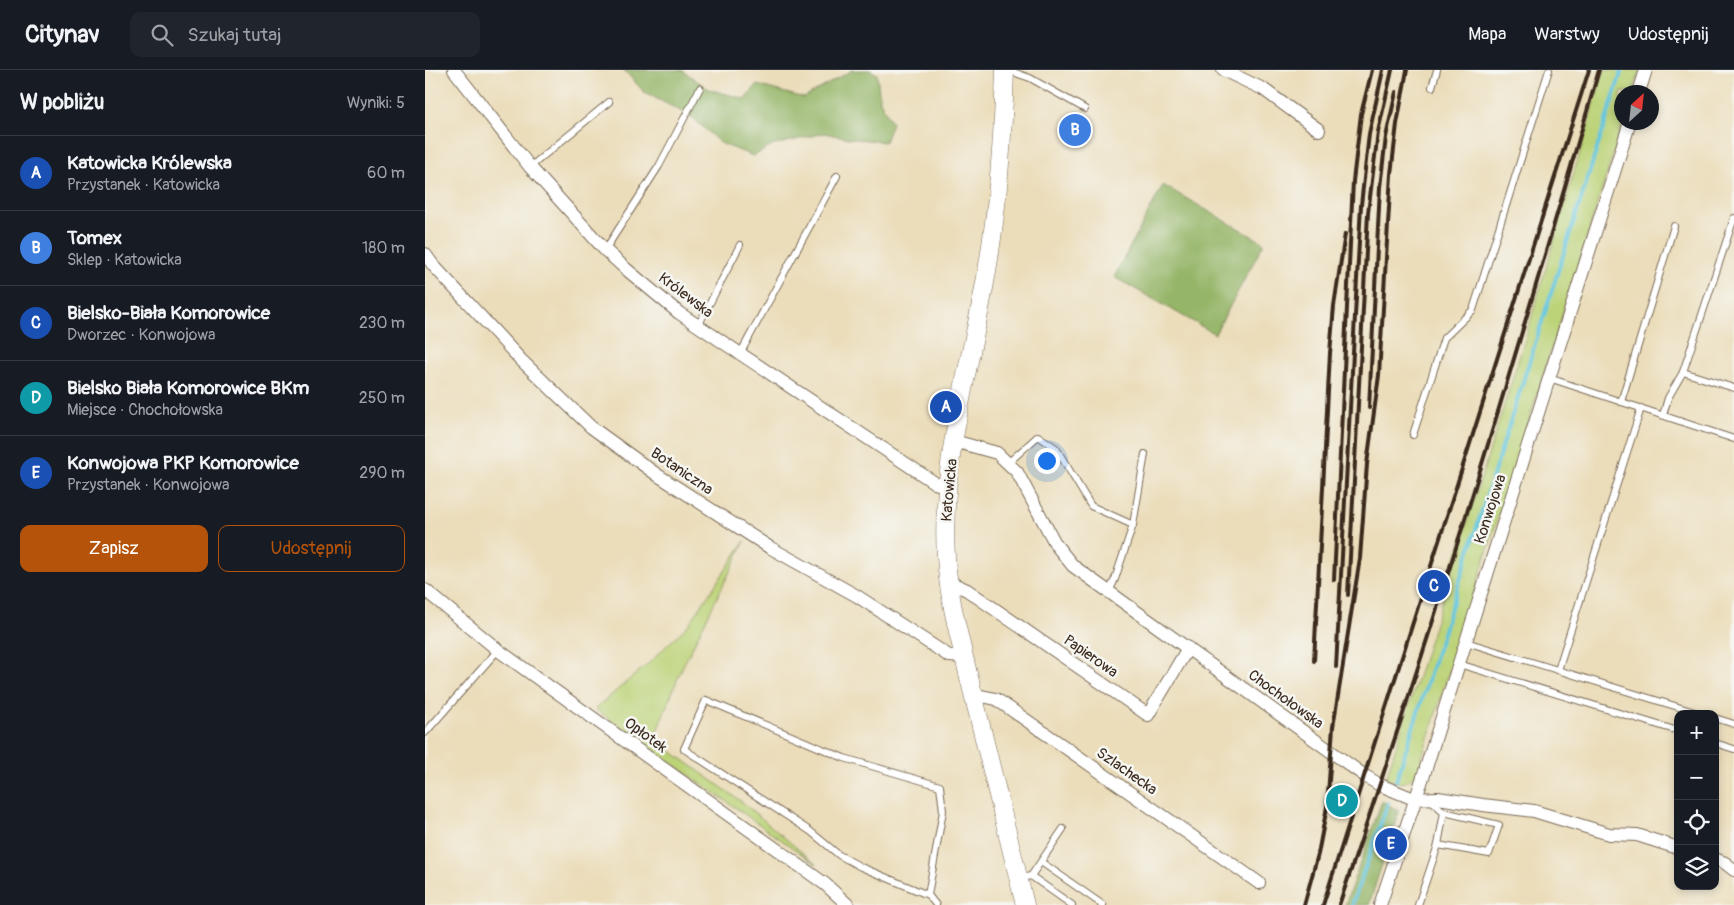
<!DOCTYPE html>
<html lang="pl">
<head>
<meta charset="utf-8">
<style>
  :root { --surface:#171b24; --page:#20242c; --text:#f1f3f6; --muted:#9ea1a6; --line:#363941; --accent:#b45309 }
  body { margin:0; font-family:Pangolin,sans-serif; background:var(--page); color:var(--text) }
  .controls { position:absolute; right:15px; bottom:15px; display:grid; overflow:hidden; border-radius:10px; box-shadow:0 2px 8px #0003 }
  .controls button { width:45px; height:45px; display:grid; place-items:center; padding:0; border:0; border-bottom:1px solid var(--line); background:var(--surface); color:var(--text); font:25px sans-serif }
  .compass { position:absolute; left:1189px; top:15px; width:45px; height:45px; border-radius:50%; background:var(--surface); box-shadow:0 2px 8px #0003; rotate:27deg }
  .you { position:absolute; left:621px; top:390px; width:18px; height:18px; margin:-12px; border:4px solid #fff; border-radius:50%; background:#1a73e8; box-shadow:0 0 0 8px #1a73e833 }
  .badge { display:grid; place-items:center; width:32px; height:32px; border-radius:50%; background:var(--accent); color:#fff; font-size:16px; font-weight:700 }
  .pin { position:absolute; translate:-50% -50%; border:2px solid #fff; box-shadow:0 1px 5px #0006 }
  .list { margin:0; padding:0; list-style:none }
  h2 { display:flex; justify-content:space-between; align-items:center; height:65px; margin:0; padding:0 20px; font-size:21px }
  h2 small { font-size:16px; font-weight:400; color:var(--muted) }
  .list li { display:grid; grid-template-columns:32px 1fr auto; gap:15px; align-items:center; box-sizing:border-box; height:75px; padding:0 20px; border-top:1px solid var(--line) }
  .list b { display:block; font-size:19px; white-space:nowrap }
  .list p { margin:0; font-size:16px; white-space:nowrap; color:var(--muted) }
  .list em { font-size:16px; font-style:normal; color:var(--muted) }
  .actions { display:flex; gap:10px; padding:15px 20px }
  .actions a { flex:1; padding:11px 0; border:1px solid var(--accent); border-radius:10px; text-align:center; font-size:18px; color:var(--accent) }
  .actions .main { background:var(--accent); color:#fff }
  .icon { flex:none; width:28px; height:28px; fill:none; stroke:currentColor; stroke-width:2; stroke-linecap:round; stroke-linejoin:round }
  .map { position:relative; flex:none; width:1309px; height:835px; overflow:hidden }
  header { display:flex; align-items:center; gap:30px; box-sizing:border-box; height:70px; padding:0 25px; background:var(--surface); border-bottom:1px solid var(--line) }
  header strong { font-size:24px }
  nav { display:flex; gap:28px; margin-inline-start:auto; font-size:18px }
  .search { width:350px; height:45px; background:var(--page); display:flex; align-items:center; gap:12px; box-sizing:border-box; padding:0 18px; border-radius:10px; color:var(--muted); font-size:19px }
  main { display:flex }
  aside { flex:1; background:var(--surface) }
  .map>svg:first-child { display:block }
  .green { fill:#bcd378; stroke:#7c7e4b }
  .forest { fill:#95b568; stroke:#687043 }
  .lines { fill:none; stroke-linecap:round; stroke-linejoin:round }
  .stream { stroke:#60c5dd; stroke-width:4 }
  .lane-casing { stroke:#796955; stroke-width:8 }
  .street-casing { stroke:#796955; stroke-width:14 }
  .secondary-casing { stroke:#796955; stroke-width:19 }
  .lane { stroke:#fff; stroke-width:6 }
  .street { stroke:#fff; stroke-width:12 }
  .secondary { stroke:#fff; stroke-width:18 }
  .rail { stroke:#3b2a1e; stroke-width:4 }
  .labels { text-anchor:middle; stroke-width:5; stroke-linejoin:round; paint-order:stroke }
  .street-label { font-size:15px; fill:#3b2a1e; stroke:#f6f6f2 }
</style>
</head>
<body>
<header>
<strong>Citynav</strong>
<div class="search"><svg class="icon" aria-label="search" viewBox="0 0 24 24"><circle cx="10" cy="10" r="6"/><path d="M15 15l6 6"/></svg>Szukaj tutaj</div>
<nav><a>Mapa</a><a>Warstwy</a><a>Udostępnij</a></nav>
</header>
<main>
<aside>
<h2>W pobliżu<small>Wyniki: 5</small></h2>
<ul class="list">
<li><span class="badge" style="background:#1a4fb4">A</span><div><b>Katowicka Królewska</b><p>Przystanek · Katowicka</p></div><em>60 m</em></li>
<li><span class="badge" style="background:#3f7fe0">B</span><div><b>Tomex</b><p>Sklep · Katowicka</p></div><em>180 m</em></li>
<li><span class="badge" style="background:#1a4fb4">C</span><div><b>Bielsko-Biała Komorowice</b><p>Dworzec · Konwojowa</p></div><em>230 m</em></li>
<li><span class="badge" style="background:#0f9aa8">D</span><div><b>Bielsko Biała Komorowice BKm</b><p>Miejsce · Chochołowska</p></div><em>250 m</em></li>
<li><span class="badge" style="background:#1a4fb4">E</span><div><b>Konwojowa PKP Komorowice</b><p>Przystanek · Konwojowa</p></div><em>290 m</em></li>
</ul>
<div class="actions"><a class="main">Zapisz</a><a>Udostępnij</a></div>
</aside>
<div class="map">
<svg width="1309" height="835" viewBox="0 0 1309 835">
  <rect width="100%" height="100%" fill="#f6f6f2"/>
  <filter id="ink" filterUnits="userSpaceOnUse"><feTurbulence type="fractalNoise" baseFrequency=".02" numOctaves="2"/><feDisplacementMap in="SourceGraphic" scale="10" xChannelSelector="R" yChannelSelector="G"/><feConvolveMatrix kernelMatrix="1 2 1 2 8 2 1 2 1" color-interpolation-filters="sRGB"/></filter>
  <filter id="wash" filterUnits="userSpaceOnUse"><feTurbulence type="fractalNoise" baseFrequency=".0096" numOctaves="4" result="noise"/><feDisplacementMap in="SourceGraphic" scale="20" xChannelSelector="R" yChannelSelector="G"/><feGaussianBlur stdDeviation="1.12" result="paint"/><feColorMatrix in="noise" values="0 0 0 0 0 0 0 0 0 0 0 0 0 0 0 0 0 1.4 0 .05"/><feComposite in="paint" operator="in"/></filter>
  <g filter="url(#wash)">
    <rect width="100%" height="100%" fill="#ebddba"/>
    <!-- green -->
    <g class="green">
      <path d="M1179 0H1215L1208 22H1196V52L1198 53 992 703C979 715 977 715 961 708L1102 263Z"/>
      <polygon points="320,471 256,600 229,669 317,732 392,795 170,639 225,592 264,554"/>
    </g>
    <!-- forest -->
    <g class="forest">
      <polygon points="199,0 257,0 283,19 320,29 332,15 379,28 427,0 445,0 452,4 455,31 467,53 460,72 423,68 399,63 349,75 328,86 295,73 267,47 219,22"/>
      <polygon points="738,115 839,173 790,264 689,207"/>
      <polygon points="957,731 974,741 944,835 920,835"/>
    </g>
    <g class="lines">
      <!-- stream -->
      <g class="stream">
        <polyline points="971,711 1197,0"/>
        <polyline points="927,835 963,733"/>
      </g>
    </g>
  </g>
  <g filter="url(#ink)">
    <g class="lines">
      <defs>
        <g id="lane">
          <polyline points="582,0 605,8 660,39"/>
          <polyline points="1007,17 1012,0"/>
          <polyline points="105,97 184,32"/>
          <polyline points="180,180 234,96 275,18"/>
          <polyline points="273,256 315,175"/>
          <polyline points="315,284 412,106"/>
          <polyline points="1258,302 1309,148"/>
          <polyline points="1124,308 1309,369"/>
          <polyline points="1196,332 1249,156"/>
          <polyline points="1238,345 1243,328 1258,302 1309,318"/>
          <polyline points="988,365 1019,268 1048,240 1124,0"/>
          <polyline points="583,393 613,366 631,378 666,436 708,455 690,509 684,522"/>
          <polyline points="708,455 720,384"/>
          <polyline points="1041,572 1276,644"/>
          <polyline points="1034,594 1253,661"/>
          <polyline points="1133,600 1216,338"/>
          <polyline points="1290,648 1309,654"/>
          <polyline points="0,663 73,580"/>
          <polyline points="1290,673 1309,679"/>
          <polyline points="1013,775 1064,784 1074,755 1019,742"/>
          <polyline points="616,792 678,835"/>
          <polyline points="606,806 638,759"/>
          <polyline points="596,808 606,806 647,835"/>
          <polyline points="503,825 518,741 515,716 419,688 281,630 259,679 385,761 414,785 436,797 503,825 511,835"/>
          <polyline points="993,835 1013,775 1019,742 1006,730"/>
        </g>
        <g id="street">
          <polyline points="29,0 105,97 180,180 201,199 254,243 510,413 523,417"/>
          <polyline points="798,0 838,19 894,60"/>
          <polyline points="1214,22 1221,0"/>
          <polyline points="0,184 8,195 96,290 166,357 231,404 344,477 432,526 524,586 539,587"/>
          <polyline points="529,371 572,383 592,402 631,475 648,496 940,706 955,715 989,729 1013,728 1058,735 1109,741 1184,764 1212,765 1253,778"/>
          <polyline points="524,512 542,520 723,645 763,578"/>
          <polyline points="0,520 73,580 400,814 423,835"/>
          <polyline points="547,624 571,629 834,813"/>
          <polyline points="1290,789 1300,793 1309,800"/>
          <polyline points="955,835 1000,701 1205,52"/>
        </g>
        <path id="secondary" d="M580 0C578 70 573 138 561 207 545 299 515 392 521 487 523 521 531 554 539 587L600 835"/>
      </defs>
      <!-- lane casing -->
      <use href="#lane" class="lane-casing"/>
      <!-- street casing -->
      <use href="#street" class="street-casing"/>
      <!-- secondary casing -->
      <use href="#secondary" class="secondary-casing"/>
      <!-- lane -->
      <use href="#lane" class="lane"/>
      <!-- street -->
      <use href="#street" class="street"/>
      <!-- secondary -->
      <use href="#secondary" class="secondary"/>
      <!-- rail -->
      <g class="rail">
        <polyline points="944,338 955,117 961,67 971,22"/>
        <polyline points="909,510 928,111 936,44 947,0"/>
        <polyline points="923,525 943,143 953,62 967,0"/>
        <polyline points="889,591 905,283 909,236 920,164"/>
        <polyline points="911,597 936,135 944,64 958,0"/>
        <polyline points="879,835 893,784 902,737 908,657 935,488 942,394 954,305 966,104 972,54 982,0"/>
        <polyline points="898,835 1164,0"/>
        <path d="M914 835C1009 559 1093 280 1174 0"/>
      </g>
    </g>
  </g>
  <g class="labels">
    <!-- street labels -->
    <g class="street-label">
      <text transform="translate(261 225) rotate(37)" y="5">Królewska</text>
      <text transform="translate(257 401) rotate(34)" y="5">Botaniczna</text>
      <text transform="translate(524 420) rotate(-85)" y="5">Katowicka</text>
      <text transform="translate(1065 439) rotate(-72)" y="5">Konwojowa</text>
      <text transform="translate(666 586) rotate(35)" y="5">Papierowa</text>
      <text transform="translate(861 629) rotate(36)" y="5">Chochołowska</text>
      <text transform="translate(221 665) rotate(36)" y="5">Opłotek</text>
      <text transform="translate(702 701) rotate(35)" y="5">Szlachecka</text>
    </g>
  </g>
</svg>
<div class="controls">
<button>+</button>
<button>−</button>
<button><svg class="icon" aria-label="locate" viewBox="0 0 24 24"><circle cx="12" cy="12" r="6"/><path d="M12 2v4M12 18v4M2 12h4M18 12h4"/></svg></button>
<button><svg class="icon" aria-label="layers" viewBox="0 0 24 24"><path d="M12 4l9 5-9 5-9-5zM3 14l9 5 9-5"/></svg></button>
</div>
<svg class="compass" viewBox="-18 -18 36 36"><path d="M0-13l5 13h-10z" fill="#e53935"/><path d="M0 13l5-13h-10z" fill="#9ea1a6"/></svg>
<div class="you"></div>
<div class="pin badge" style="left:521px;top:337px;background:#1a4fb4">A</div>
<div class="pin badge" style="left:650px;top:60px;background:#3f7fe0">B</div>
<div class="pin badge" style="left:1009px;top:516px;background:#1a4fb4">C</div>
<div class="pin badge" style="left:917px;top:731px;background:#0f9aa8">D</div>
<div class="pin badge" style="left:966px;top:774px;background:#1a4fb4">E</div>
</div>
</main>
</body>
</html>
